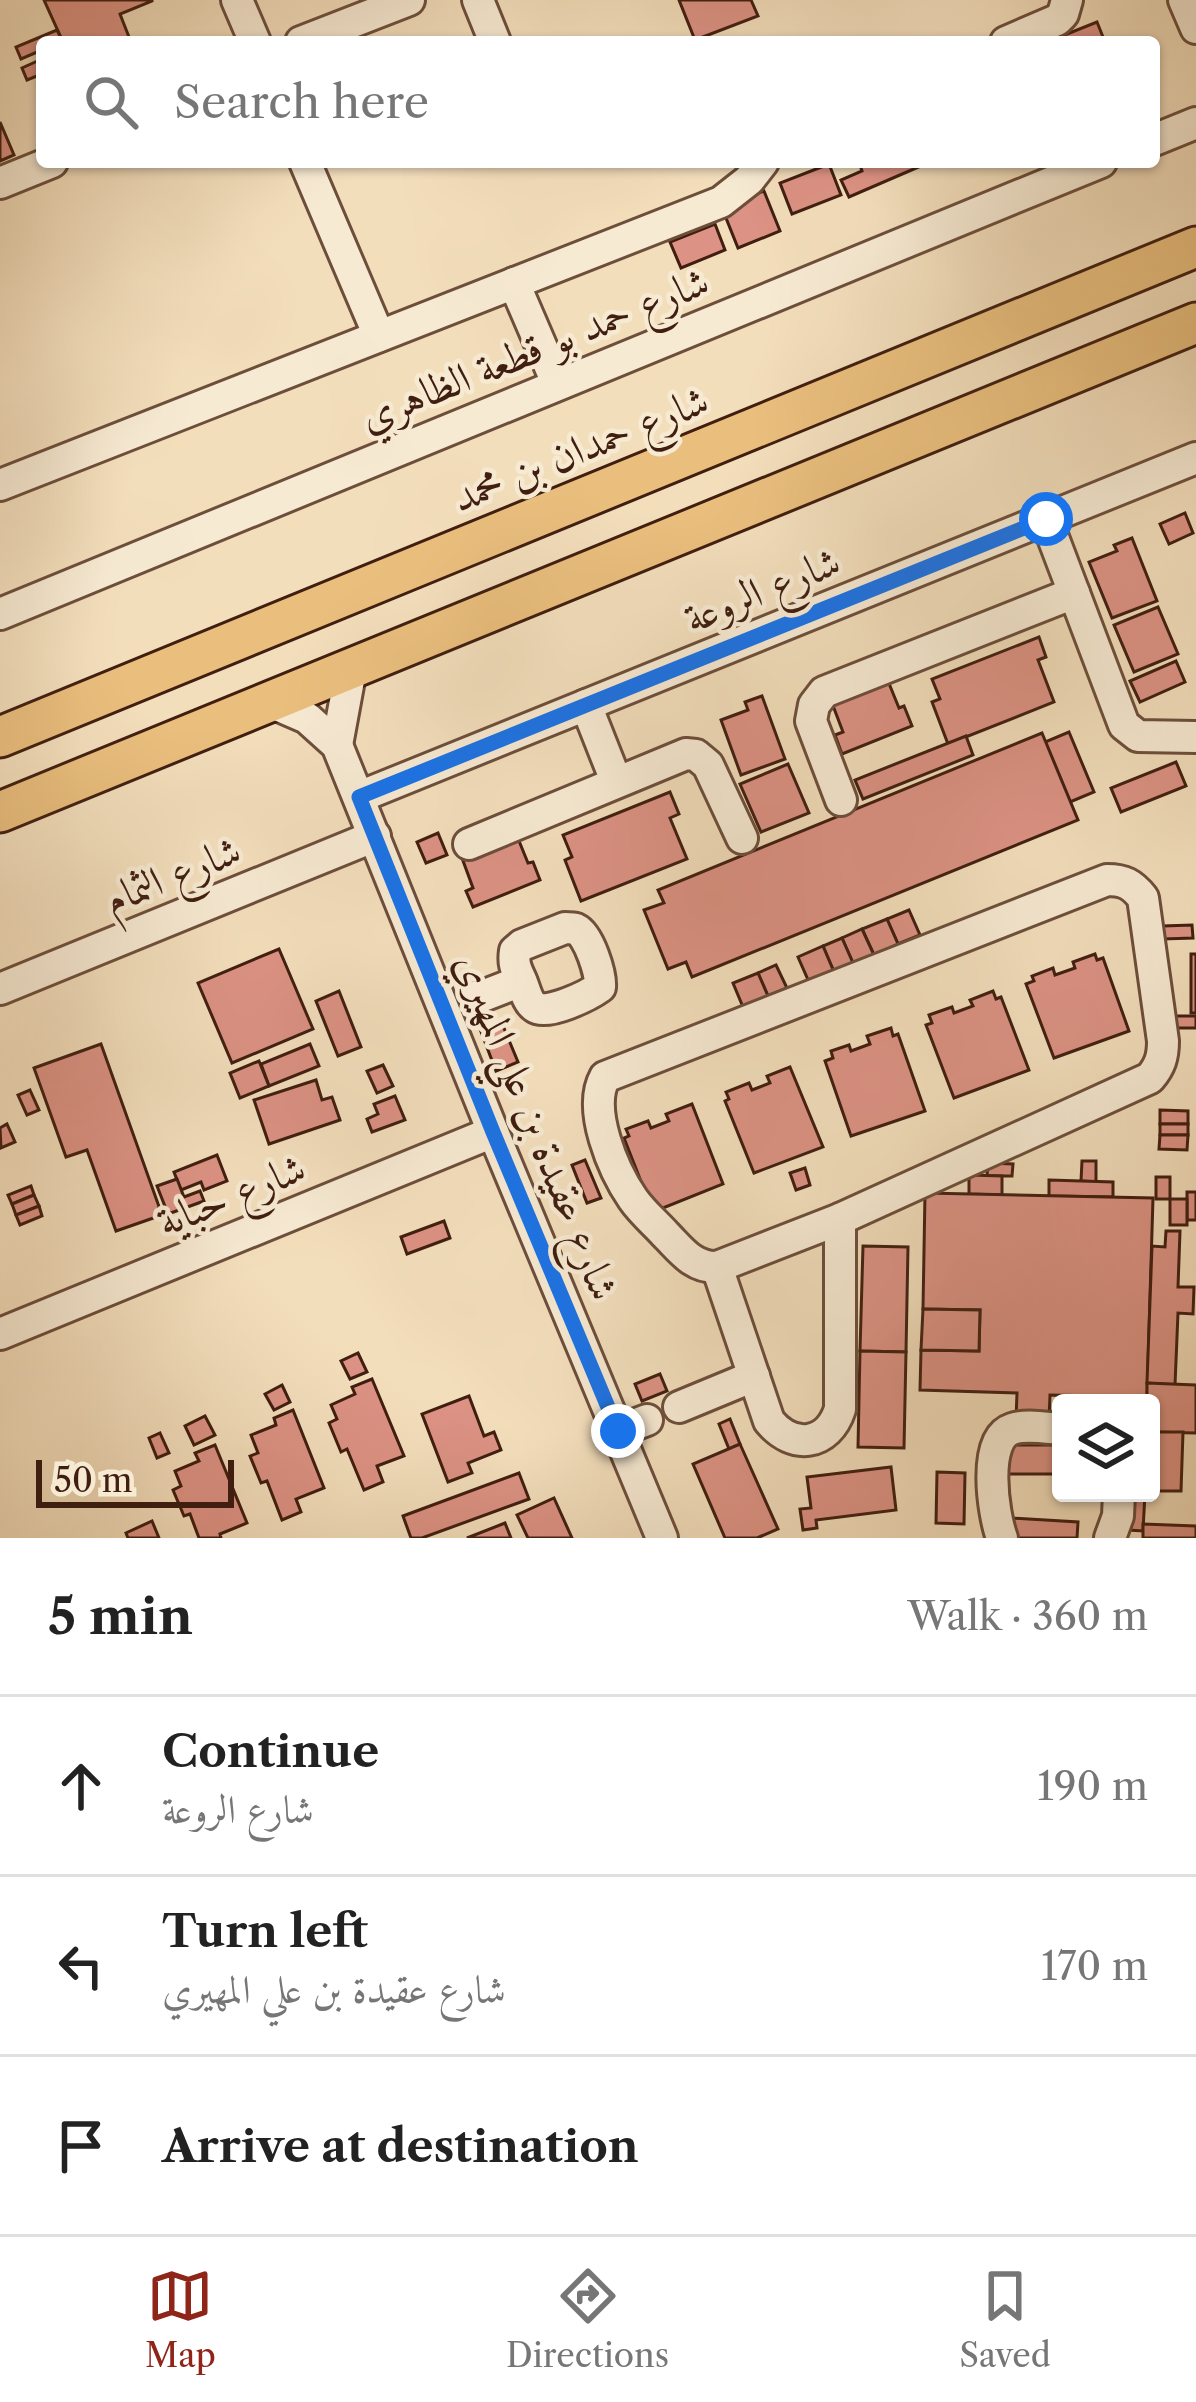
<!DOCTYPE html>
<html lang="en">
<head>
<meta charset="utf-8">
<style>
  :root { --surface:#fff; --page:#f2f2f2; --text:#222; --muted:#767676; --line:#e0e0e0; --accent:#8f2418 }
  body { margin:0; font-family:"Libre Caslon Text",Amiri,serif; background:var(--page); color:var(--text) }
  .controls { position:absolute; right:36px; bottom:36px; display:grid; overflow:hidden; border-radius:12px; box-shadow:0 3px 9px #0004 }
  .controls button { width:108px; height:108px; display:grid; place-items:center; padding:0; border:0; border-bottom:3px solid var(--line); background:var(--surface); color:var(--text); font:60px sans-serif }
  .scale { position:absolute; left:36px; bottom:30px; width:198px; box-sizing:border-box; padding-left:12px; border:6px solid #401e10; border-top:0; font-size:33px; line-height:42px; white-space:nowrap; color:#401e10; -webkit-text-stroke:9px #f7ead3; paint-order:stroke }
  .stop { position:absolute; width:36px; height:36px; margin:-27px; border:9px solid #1a73e8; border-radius:50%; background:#fff }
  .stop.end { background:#1a73e8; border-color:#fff; box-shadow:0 3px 12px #0008 }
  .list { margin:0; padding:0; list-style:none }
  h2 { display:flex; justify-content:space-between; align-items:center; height:156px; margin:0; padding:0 48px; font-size:51px }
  h2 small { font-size:39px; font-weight:400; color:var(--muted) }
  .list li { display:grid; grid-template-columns:78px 1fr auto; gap:36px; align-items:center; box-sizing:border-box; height:180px; padding:0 48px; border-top:3px solid var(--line) }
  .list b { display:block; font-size:45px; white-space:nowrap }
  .list p { margin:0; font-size:39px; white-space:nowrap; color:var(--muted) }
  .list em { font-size:39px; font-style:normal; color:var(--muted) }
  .icon { flex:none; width:66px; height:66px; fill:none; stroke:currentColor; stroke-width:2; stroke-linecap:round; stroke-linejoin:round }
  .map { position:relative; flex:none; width:1196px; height:1538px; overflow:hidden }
  .search { position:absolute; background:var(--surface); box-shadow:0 3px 9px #0004; left:36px; right:36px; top:36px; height:132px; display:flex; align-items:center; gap:30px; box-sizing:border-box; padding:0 42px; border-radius:12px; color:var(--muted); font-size:45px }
  .sheet { height:696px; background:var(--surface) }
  nav { display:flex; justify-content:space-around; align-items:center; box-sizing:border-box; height:168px; border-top:3px solid var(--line); background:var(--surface); font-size:33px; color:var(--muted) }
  nav a { display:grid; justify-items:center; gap:6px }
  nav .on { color:var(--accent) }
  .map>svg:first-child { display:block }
  .building { fill:#dc9284; stroke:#401e10; stroke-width:3 }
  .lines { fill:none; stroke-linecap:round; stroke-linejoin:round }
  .minor-casing { stroke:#6d4e3b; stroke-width:36 }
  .major-casing { stroke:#401e10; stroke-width:45 }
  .minor { stroke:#f7ead3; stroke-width:30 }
  .major { stroke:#eabf7e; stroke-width:39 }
  .route { stroke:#1a73e8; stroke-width:15 }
  .labels { text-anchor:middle; stroke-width:9; stroke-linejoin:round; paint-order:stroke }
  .street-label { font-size:42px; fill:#401e10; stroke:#f7ead3 }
</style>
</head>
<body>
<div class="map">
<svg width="1196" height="1538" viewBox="0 0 1196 1538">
  <rect width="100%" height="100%" fill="#f3debc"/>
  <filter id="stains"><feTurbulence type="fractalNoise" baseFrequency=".00167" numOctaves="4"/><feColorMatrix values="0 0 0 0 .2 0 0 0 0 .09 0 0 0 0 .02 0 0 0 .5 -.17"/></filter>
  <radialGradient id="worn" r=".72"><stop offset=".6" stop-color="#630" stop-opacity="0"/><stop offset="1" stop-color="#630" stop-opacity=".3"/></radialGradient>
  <!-- building -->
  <g class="building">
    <polygon points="44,0 152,0 152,1 120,14 129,37 120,42 63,42"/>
    <polygon points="679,0 751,0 758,16 695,40"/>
    <polygon points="1097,22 1105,42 1047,42"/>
    <polygon points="57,30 63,42 42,42 42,50 21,59 16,47"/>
    <polygon points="42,59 42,74 27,80 22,68"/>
    <polygon points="0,122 14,155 0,161"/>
    <polygon points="859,162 930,162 849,197 841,180 862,171"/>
    <polygon points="829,164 841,195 792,214 780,183"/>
    <polygon points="764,191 780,231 738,248 722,208"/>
    <polygon points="715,224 725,250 681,268 670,242"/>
    <polygon points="1185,513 1193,533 1169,544 1160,524"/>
    <polygon points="1132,538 1157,601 1112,618 1089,562 1117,551 1114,545"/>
    <polygon points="1158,607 1178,654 1134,672 1114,625"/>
    <polygon points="1039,637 1046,657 1038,660 1054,702 948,744 932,702 940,699 932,679"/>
    <polygon points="1176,661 1185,682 1140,702 1130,681"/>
    <polygon points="888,681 899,708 904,706 912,726 842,754 835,735 843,732 832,703"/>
    <polygon points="762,696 785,759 741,775 721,720 748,710 745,702"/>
    <polygon points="1069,732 1094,792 1070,802 1045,742"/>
    <polygon points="1042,733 1078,820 692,977 686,962 668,969 644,910 664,903 658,890"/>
    <polygon points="966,736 973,755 863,799 855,780"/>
    <polygon points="1176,762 1186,786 1121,812 1111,788"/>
    <polygon points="788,764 809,813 761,832 740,784"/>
    <polygon points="670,792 679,814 670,818 687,859 581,901 565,860 572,857 563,835"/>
    <polygon points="438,833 447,855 426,863 417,842"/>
    <polygon points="517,836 528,863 533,862 540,880 473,907 466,891 473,888 462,858"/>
    <polygon points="909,910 920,935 898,944 887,919"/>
    <polygon points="887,919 898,944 874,955 862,929"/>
    <polygon points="1192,925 1193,938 1163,939 1163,926"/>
    <polygon points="862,929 874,955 853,963 842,938"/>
    <polygon points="842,938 853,963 834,972 823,946"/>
    <polygon points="823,946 834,972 809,982 798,957"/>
    <polygon points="279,949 313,1029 232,1063 198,983"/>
    <polygon points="1095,954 1097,960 1103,958 1129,1031 1054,1058 1026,984 1034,981 1032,976 1053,968 1055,975 1075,968 1073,962"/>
    <rect x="1191" y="954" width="5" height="59"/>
    <polygon points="776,965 787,988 768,996 758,973"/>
    <polygon points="758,973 768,996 743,1007 733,983"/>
    <polygon points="339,991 361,1047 338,1056 316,1001"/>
    <polygon points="993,991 996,999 1001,997 1029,1070 954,1098 926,1025 932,1023 929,1015 952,1007 954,1013 973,1006 970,1000"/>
    <rect x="1170" y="1016" width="26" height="12"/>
    <polygon points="501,1021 518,1062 496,1071 480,1029"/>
    <polygon points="891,1028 893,1036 898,1034 925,1111 851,1136 825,1061 833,1058 831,1051 849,1045 851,1051 870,1044 867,1036"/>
    <polygon points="101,1044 162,1215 116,1231 87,1150 66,1157 34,1068"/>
    <polygon points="310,1044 319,1066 269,1086 261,1064"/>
    <polygon points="259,1061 269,1086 240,1098 230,1073"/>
    <polygon points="383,1065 393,1086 377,1093 367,1071"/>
    <polygon points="790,1067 823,1147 754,1173 725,1101 729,1099 726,1092 749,1083 752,1090 770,1083 767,1076"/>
    <polygon points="316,1080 322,1100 332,1097 340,1120 269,1144 254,1100"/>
    <polygon points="30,1090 39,1110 27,1115 18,1095"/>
    <polygon points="395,1096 405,1120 372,1132 367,1119 378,1114 374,1104"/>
    <polygon points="692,1104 723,1184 653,1212 624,1138 629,1136 626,1129 648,1121 651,1128 669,1121 666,1114"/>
    <polygon points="1160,1110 1188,1111 1188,1124 1160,1124"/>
    <polygon points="7,1124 15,1142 1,1148 0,1128"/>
    <rect x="1160" y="1124" width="28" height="11"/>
    <polygon points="1160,1135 1188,1135 1187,1150 1159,1149"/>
    <polygon points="217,1155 227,1181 204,1190 201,1182 181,1190 174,1172"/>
    <polygon points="585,1160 601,1198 587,1203 572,1165"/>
    <polygon points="1082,1161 1096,1161 1096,1182 1081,1181"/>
    <polygon points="988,1163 1013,1164 1012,1176 987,1176"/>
    <polygon points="805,1168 810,1185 796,1190 790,1173"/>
    <polygon points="969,1175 1002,1176 1002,1195 969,1194"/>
    <rect x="1156" y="1177" width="14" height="22"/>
    <polygon points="177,1179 184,1197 200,1191 204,1201 168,1214 157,1186"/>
    <polygon points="1049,1180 1113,1182 1113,1197 1049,1196"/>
    <polygon points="31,1186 34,1195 12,1204 8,1195"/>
    <rect x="1187" y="1192" width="9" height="28"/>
    <polygon points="925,1193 1153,1198 1147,1397 1050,1395 1049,1420 1016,1419 1017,1393 920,1390 921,1350 979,1351 980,1310 923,1309"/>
    <polygon points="34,1195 39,1206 16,1215 12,1204"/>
    <rect x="1170" y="1199" width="17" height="26"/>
    <polygon points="39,1206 42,1216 20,1225 16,1215"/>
    <polygon points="444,1221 450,1238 407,1254 401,1237"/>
    <polygon points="1166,1231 1180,1231 1178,1287 1194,1287 1193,1314 1178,1313 1175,1385 1147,1383 1152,1246 1165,1247"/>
    <polygon points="863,1246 908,1247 906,1352 860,1351"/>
    <polygon points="923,1309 980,1310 979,1351 921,1350"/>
    <polygon points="860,1351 906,1352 904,1448 858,1447"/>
    <polygon points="358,1353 367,1372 350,1379 341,1361"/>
    <polygon points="660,1374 667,1391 642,1401 635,1384"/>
    <polygon points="372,1379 404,1456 377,1466 383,1482 364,1490 347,1449 341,1452 329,1423 337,1419 331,1405 355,1394 352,1387"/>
    <polygon points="1147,1383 1196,1385 1196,1433 1151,1432 1151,1403 1147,1403"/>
    <polygon points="282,1385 290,1402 274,1410 265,1394"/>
    <polygon points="469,1396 484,1436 494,1432 501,1450 468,1463 472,1473 448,1482 422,1414"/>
    <polygon points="293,1410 324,1488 296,1499 301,1512 282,1520 267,1481 261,1483 250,1456 258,1453 251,1435 276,1425 274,1418"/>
    <polygon points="205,1416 215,1435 194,1445 185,1426"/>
    <polygon points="730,1419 740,1444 729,1449 719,1424"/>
    <polygon points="1151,1432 1183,1432 1181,1491 1151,1491"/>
    <polygon points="160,1433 169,1453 157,1458 149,1438"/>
    <polygon points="740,1444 778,1529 757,1538 725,1538 693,1464"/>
    <polygon points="215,1445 247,1523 220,1534 221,1538 199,1538 190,1514 184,1516 173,1490 181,1486 175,1471 199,1461 195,1453"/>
    <rect x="1008" y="1445" width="53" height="29"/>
    <polygon points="891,1467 896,1510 816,1520 817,1528 803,1530 800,1509 811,1508 807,1477"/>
    <polygon points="937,1472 965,1473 964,1524 936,1523"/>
    <polygon points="519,1473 529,1499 422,1538 411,1538 403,1516"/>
    <polygon points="1129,1493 1145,1493 1143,1531 1128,1530"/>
    <polygon points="554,1498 572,1538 528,1538 517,1515"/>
    <polygon points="1011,1518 1078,1522 1077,1538 1010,1538"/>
    <polygon points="152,1521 159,1538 128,1538 126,1533"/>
    <polygon points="505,1523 511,1538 467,1538"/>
    <polygon points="1143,1524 1196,1526 1196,1538 1143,1538"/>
  </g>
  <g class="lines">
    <defs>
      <g id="minor">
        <polyline points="237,0 255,42"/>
        <polyline points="478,0 495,42"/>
        <polyline points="1184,0 1196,28"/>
        <polyline points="301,42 409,0"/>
        <polyline points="1006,42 1057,20 1063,14 1067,0"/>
        <polyline points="1154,140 1196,123"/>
        <polyline points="305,162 379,336"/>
        <polyline points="0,183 52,162"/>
        <polyline points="514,283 557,383"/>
        <polyline points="0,485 721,202 749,180 763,162"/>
        <polyline points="1046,519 1124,725 1138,736 1196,737"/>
        <polyline points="0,614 1101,162"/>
        <polyline points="270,702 307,718 337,745 493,1132 662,1538"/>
        <polyline points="586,705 616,781"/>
        <polyline points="337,745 351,669"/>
        <polyline points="359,797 1196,458"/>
        <polyline points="841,800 811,721 814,705 824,692 1074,593"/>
        <polyline points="469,844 686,754 696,755 708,765 742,838"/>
        <path d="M1107 880C1124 880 1132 884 1143 898L1163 1041C1163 1057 1160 1066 1150 1078L840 1219 717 1267C693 1268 681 1250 665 1234 654 1222 642 1212 633 1199 613 1170 587 1109 605 1077Z"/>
        <path d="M565 928C569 928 573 928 576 929 589 935 601 974 600 987 589 995 547 1016 535 1007 527 1002 525 989 521 980 516 969 513 964 515 951L522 945Z"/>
        <polyline points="0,989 375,836"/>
        <polyline points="475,999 521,981"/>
        <path d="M717 1267 769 1421C793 1450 828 1446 840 1409V1219"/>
        <polyline points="0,1334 493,1132"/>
        <polyline points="679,1407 754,1376"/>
        <polyline points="618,1431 647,1420"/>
        <path d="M1002 1538C993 1514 982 1439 1012 1429 1026 1424 1046 1428 1061 1429"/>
        <polyline points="1110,1538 1118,1516 1119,1493"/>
      </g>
      <g id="major">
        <polyline points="0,737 1196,247"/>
        <polyline points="0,812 1196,323"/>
      </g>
    </defs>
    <!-- minor casing -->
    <use href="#minor" class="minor-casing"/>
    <!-- major casing -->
    <use href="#major" class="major-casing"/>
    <!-- minor -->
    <use href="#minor" class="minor"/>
    <!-- major -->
    <use href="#major" class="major"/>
  </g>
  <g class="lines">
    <!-- route -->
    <polyline class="route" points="618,1431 493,1132 359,797 1046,519"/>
  </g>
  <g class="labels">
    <!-- street labels -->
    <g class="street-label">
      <text transform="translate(534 348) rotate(-22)" y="15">شارع حمد بو قطعة الظاهري</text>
      <text transform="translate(580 448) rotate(-22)" y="15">شارع حمدان بن محمد</text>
      <text transform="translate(762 589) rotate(-22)" y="15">شارع الروعة</text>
      <text transform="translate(172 874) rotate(-22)" y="15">شارع الثمام</text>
      <text transform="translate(538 1126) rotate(68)" y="15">شارع عقيدة بن علي المهيري</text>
      <text transform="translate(231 1194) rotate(-22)" y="15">شارع حباية</text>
    </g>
  </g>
  <rect width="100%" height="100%" filter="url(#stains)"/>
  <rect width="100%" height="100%" fill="url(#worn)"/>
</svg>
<div class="controls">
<button><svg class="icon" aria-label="layers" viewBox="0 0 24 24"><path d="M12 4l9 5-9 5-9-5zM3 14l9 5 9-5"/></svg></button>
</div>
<div class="scale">50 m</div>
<div class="stop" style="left:1046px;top:519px"></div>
<div class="stop end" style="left:618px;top:1431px"></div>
<div class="search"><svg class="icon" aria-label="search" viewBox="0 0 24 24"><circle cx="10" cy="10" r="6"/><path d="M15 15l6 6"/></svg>Search here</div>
</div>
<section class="sheet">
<h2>5 min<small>Walk · 360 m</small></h2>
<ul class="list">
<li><svg class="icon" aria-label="ahead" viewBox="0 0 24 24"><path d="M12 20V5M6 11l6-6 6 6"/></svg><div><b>Continue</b><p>شارع الروعة</p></div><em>190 m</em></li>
<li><svg class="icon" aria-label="left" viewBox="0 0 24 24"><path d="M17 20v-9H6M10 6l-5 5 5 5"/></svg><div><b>Turn left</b><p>شارع عقيدة بن علي المهيري</p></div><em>170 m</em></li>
<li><svg class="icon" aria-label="arrive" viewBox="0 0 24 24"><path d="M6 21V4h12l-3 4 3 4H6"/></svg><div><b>Arrive at destination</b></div></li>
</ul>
</section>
<nav>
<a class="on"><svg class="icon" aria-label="map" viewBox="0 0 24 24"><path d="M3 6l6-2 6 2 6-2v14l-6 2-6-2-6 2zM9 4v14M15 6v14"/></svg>Map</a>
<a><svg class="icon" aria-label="directions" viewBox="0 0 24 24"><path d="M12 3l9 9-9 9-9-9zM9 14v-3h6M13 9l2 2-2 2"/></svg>Directions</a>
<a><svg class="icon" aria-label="saved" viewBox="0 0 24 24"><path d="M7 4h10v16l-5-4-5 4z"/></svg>Saved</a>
</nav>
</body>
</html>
